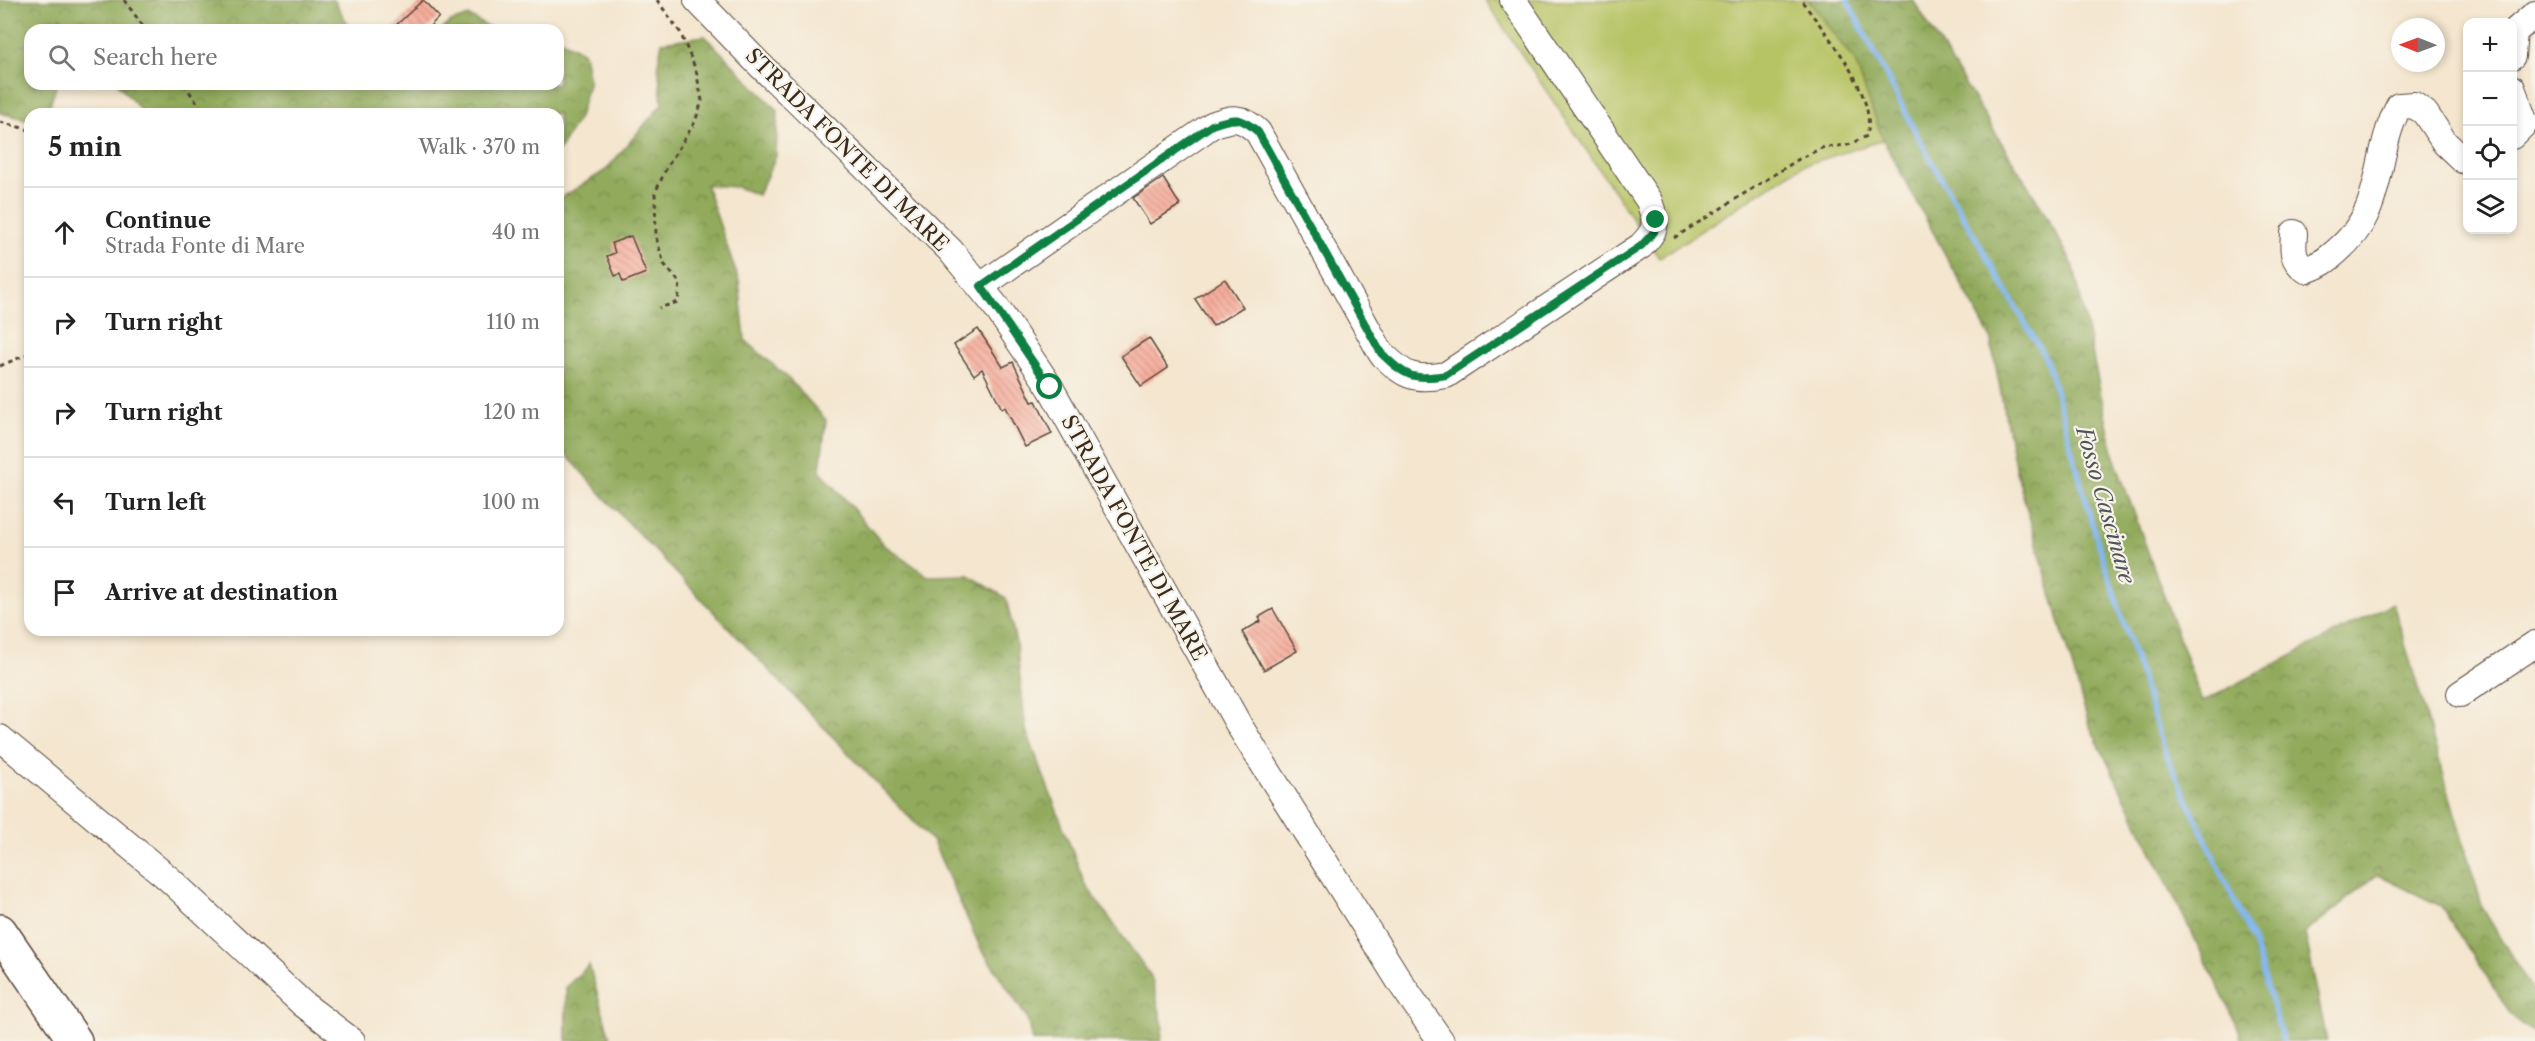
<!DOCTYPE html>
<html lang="en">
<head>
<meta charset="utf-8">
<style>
  :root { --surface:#fff; --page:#f6f6f6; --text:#222; --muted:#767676; --line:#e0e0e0 }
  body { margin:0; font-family:"Libre Caslon Text",serif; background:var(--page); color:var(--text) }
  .controls { position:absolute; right:18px; top:18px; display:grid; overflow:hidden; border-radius:12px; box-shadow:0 3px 9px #0003 }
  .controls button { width:54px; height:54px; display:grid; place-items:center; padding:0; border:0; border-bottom:2px solid var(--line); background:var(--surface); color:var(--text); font:30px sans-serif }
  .compass { position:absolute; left:2391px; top:18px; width:54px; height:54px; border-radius:50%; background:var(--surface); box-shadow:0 3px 9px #0003; rotate:271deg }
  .stop { position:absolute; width:18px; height:18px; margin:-14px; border:4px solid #0b8043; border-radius:50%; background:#fff }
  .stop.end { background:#0b8043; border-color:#fff; box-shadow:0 2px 6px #0008 }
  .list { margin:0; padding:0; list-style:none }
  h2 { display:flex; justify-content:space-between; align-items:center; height:78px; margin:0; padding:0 24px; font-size:26px }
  h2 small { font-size:20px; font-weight:400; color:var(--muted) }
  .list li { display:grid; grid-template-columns:39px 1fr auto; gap:18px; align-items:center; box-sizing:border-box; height:90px; padding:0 24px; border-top:2px solid var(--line) }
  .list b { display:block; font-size:22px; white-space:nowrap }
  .list p { margin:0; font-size:20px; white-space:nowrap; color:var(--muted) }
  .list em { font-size:20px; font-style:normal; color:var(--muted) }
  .icon { flex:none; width:33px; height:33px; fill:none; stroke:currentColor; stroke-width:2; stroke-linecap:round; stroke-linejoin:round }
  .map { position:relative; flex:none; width:2535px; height:1041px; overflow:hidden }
  .search { position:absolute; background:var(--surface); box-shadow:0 3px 9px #0003; left:24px; top:24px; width:540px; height:66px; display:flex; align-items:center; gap:15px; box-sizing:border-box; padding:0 21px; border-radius:18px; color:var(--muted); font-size:22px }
  .panel { position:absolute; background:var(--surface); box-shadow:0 3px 9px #0003; left:24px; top:108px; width:540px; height:528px; border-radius:18px }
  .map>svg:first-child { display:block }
  .forest { fill:url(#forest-crowns); stroke:#666a3c; stroke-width:1.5 }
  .pitch { fill:#b7c466; stroke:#797742; stroke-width:1.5 }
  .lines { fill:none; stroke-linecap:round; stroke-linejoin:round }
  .stream { stroke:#82b6f0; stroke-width:5 }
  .building { fill:url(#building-back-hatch) }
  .minor-casing { stroke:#574639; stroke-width:28 }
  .major-casing { stroke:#574639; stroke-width:36 }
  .path { stroke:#574639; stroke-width:3; stroke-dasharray:4.5 4.5; stroke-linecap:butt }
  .minor { stroke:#fff; stroke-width:26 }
  .major { stroke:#fff; stroke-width:33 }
  .route { stroke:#0b8043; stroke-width:8 }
  .labels { text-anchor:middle; stroke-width:4.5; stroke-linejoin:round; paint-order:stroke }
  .street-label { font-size:21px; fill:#3b2a1e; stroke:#f7f3e8 }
  .water-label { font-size:22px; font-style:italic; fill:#50545d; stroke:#f7f3e8 }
</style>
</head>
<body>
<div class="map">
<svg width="2535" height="1041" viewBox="0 0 2535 1041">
  <defs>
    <pattern id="forest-crowns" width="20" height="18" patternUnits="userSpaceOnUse" patternTransform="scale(1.5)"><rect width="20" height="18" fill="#91aa5b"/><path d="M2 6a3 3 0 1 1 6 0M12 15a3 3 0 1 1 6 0" fill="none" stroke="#788b4b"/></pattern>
    <pattern id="building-back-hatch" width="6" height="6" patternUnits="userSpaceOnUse" patternTransform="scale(1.5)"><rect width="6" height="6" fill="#f7ae9d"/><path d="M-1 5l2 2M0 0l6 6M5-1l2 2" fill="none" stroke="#c98e7f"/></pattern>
  </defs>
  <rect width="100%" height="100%" fill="#f7f3e8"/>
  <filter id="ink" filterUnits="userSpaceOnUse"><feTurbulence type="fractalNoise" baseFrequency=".0167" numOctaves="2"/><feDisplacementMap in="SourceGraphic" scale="12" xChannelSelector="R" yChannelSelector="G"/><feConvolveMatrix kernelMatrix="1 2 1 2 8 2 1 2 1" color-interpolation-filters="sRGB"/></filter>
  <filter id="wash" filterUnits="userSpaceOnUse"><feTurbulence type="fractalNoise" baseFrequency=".008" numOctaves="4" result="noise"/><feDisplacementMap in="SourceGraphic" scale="24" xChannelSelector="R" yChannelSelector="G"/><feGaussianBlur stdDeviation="1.35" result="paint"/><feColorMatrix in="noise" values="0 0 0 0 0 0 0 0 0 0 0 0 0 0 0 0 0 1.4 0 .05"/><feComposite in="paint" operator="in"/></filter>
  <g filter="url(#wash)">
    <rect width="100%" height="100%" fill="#f4e6cf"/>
    <!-- forest -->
    <g class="forest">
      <polygon points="0,0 334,0 351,30 71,30 60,17 60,30 30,30 30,84 57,84 47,114 30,114 30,120 0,113"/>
      <polygon points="1808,0 1913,0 2043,210 2074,267 2114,457 2202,702 2393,603 2483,909 2535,995 2535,1034 2511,1015 2441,906 2377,875 2305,933 2327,1041 2242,1041 2236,1023 2089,725 2016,471 1990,337 1883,140 1855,62"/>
      <polygon points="469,16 486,26 504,30 441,30 451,22"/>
      <polygon points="705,36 778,111 776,156 758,195 737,187 706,185 739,281 745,340 787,377 826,420 820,470 883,544 928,576 969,575 1006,598 1016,643 1026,730 1085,884 1151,976 1163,1025 1161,1041 1032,1041 1027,1018 980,947 933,842 602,495 558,445 558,200 606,170 662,104 658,63 662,42"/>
      <polygon points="558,38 584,53 589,81 579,117 558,152 558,114 144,114 118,84 558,84"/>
      <polygon points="589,965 611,1041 566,1041 566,987"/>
    </g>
    <!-- pitch -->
    <polygon class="pitch" points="1485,0 1808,0 1855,62 1883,140 1801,166 1659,258"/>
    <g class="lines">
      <!-- stream -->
      <polyline class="stream" points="1847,0 1925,150 2047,361 2095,533 2165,752 2254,943 2283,1041"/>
    </g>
    <g id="blocks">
      <!-- building -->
      <g class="building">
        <polygon points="423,0 439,17 426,30 391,30"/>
        <polygon points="1163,178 1180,205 1150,224 1133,198"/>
        <polygon points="631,236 646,273 623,282 620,274 615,276 607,256 615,253 612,243"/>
        <polygon points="1225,279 1243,307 1213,326 1195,299"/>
        <polygon points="978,329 1003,367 1013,362 1032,402 1036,401 1052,434 1025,447 1005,407 1002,409 982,369 974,375 954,345"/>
        <polygon points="1149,338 1168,368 1141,386 1121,356"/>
        <polygon points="1273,609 1297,651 1264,670 1242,632 1261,621 1259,617"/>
      </g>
    </g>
  </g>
  <g filter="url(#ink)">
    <use href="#blocks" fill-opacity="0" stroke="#574639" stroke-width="1.5"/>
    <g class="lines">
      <defs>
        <g id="minor">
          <polyline points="697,0 756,61 950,250 994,304 1050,387 1240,727 1402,985 1441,1041"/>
          <polyline points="2512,56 2514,32 2535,14"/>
          <polyline points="2512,88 2525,123 2512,136"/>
          <path d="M2294 233C2293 250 2291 259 2306 270 2319 266 2327 260 2337 251 2387 209 2372 157 2399 106L2414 105 2425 113 2445 143 2463 160 2468 159"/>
          <path d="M981 286 1212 125C1234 117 1241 116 1258 132L1381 353C1405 376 1412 381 1446 375L1641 246C1658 228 1657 224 1649 201L1513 0"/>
          <polyline points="2460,694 2535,644"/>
          <polyline points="0,738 168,878 303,1004 352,1041"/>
        </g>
        <polyline id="major" points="0,931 75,1041"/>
      </defs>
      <!-- minor casing -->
      <use href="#minor" class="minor-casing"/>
      <!-- major casing -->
      <use href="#major" class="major-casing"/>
      <!-- path -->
      <g class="path">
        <polyline points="124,0 146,30"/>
        <polyline points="657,0 680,32 696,70 702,101 695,122 667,167 655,193 656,237 664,264 680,283 678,302 659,308"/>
        <polyline points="184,84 205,114"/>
        <polyline points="0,122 30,130"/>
        <path d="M1674 238 1799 159 1824 147 1848 145 1867 136C1878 93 1825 33 1801 0"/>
        <polyline points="0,366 30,353"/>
      </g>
      <!-- minor -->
      <use href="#minor" class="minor"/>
      <!-- major -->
      <use href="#major" class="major"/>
    </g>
  </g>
  <g class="lines" filter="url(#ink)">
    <!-- route -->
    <path class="route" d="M1050 387 981 286 1212 125C1234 117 1241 116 1258 132L1381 353C1405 376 1412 381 1446 375L1641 246 1654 232 1656 220"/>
  </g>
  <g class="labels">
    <!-- street labels -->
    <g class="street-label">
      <text transform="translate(847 150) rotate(45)" y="7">STRADA FONTE DI MARE</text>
      <text transform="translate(1134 538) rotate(61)" y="7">STRADA FONTE DI MARE</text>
    </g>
    <!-- water labels -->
    <g class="water-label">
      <text transform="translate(2106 505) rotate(74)" y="8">Fosso Cascinare</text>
    </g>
  </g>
</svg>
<div class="controls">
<button>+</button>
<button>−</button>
<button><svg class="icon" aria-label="locate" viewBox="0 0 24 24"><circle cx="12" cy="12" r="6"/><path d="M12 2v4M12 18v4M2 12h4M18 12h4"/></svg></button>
<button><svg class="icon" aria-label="layers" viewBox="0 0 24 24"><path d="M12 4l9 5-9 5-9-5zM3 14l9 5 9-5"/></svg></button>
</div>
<svg class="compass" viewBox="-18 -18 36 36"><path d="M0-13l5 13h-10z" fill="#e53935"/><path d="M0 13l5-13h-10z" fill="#767676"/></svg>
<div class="stop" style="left:1050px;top:387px"></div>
<div class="stop end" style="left:1656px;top:220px"></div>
<div class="search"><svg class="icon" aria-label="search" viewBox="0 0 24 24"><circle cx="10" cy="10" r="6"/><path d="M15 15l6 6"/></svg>Search here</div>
<section class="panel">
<h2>5 min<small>Walk · 370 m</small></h2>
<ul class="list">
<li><svg class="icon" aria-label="ahead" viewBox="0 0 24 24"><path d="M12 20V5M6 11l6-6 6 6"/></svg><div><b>Continue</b><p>Strada Fonte di Mare</p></div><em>40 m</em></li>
<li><svg class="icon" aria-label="right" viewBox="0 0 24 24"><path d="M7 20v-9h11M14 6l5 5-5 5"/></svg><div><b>Turn right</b></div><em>110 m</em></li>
<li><svg class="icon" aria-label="right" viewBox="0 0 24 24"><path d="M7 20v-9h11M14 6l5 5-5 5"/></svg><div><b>Turn right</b></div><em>120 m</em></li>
<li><svg class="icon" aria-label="left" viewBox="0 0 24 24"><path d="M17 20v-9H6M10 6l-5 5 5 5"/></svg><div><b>Turn left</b></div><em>100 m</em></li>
<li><svg class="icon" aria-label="arrive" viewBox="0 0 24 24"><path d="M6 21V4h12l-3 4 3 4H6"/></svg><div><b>Arrive at destination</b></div></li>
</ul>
</section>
</div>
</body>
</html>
